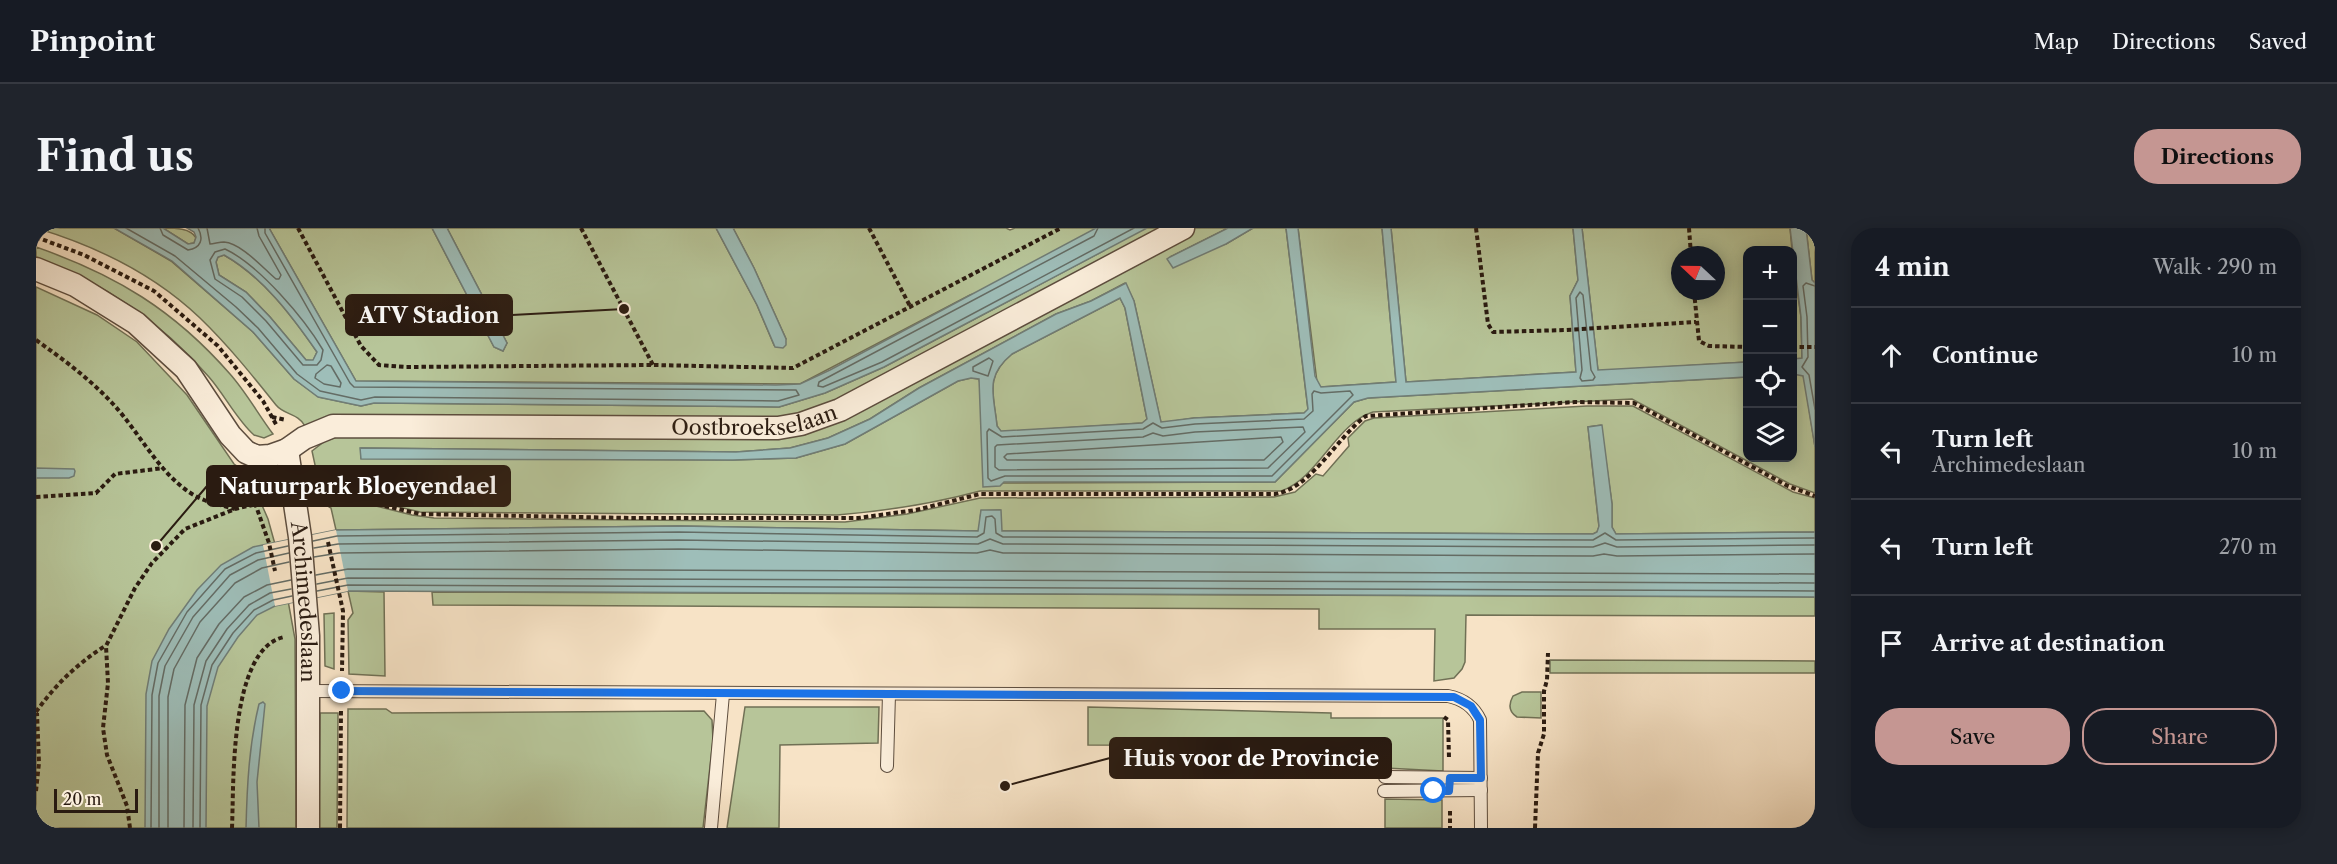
<!DOCTYPE html>
<html lang="en">
<head>
<meta charset="utf-8">
<style>
  :root { --surface:#171b24; --page:#20242c; --text:#f1f3f6; --muted:#9ea1a6; --line:#363941; --accent:#c59692 }
  body { margin:0; font-family:"Libre Caslon Text",serif; background:var(--page); color:var(--text) }
  .controls { position:absolute; right:18px; top:18px; display:grid; overflow:hidden; border-radius:12px; box-shadow:0 3px 15px #0003 }
  .controls button { width:54px; height:54px; display:grid; place-items:center; padding:0; border:0; border-bottom:2px solid var(--line); background:var(--surface); color:var(--text); font:30px sans-serif }
  .compass { position:absolute; left:1635px; top:18px; width:54px; height:54px; border-radius:50%; background:var(--surface); box-shadow:0 3px 15px #0003; rotate:292deg }
  .scale { position:absolute; left:18px; bottom:15px; width:84px; box-sizing:border-box; padding-left:6px; border:3px solid #2a1b11; border-top:0; font-size:16px; line-height:21px; white-space:nowrap; color:#2a1b11; -webkit-text-stroke:4px #faedda; paint-order:stroke }
  .stop { position:absolute; width:18px; height:18px; margin:-14px; border:4px solid #1a73e8; border-radius:50%; background:#fff }
  .stop.end { background:#1a73e8; border-color:#fff; box-shadow:0 2px 6px #0008 }
  .list { margin:0; padding:0; list-style:none }
  h2 { display:flex; justify-content:space-between; align-items:center; height:78px; margin:0; padding:0 24px; font-size:26px }
  h2 small { font-size:20px; font-weight:400; color:var(--muted) }
  .list li { display:grid; grid-template-columns:39px 1fr auto; gap:18px; align-items:center; box-sizing:border-box; height:96px; padding:0 24px; border-top:2px solid var(--line) }
  .list b { display:block; font-size:22px; white-space:nowrap }
  .list p { margin:0; font-size:20px; white-space:nowrap; color:var(--muted) }
  .list em { font-size:20px; font-style:normal; color:var(--muted) }
  .actions { display:flex; gap:12px; padding:18px 24px }
  .actions a { flex:1; padding:14px 0; border:2px solid var(--accent); border-radius:24px; text-align:center; font-size:21px; color:var(--accent) }
  .actions .main { background:var(--accent); color:#111 }
  .icon { flex:none; width:33px; height:33px; fill:none; stroke:currentColor; stroke-width:2; stroke-linecap:round; stroke-linejoin:round }
  .map { position:relative; flex:none; width:1779px; height:600px; overflow:hidden; border-radius:24px }
  header { display:flex; align-items:center; gap:36px; box-sizing:border-box; height:84px; padding:0 30px; background:var(--surface); border-bottom:2px solid var(--line) }
  header strong { font-size:28px }
  nav { display:flex; gap:33px; margin-inline-start:auto; font-size:21px }
  .intro { display:flex; align-items:center; justify-content:space-between; box-sizing:border-box; height:144px; padding:0 36px }
  h1 { margin:0; font-size:42px }
  .button { padding:15px 27px; border-radius:24px; background:var(--accent); color:#111; font-size:21px; font-weight:700 }
  main { display:flex; gap:36px; padding:0 36px }
  aside { flex:1; background:var(--surface); border-radius:24px; box-shadow:0 3px 15px #0003 }
  .map>svg:first-child { display:block }
  .green { fill:#b7c599; stroke:#707055; stroke-width:1.5; fill-rule:evenodd }
  .water { fill:#9ebeb9; stroke:#707d76; stroke-width:1.5; fill-rule:evenodd }
  .pier { fill:#f7e3c6 }
  .lines { fill:none; stroke-linecap:round; stroke-linejoin:round }
  .shore { stroke:#646c65; stroke-width:1.5 }
  .lane-casing { stroke:#5d4d3e; stroke-width:14 }
  .street-casing { stroke:#5d4d3e; stroke-width:25 }
  .path { stroke:#2a1b11; stroke-width:4; stroke-dasharray:4.5 3; stroke-linecap:butt }
  .lane { stroke:#faedda; stroke-width:12 }
  .street { stroke:#faedda; stroke-width:22 }
  .route { stroke:#1a73e8; stroke-width:8 }
  .labels { text-anchor:middle; stroke-width:5; stroke-linejoin:round; paint-order:stroke }
  .street-label { font-size:21px; fill:#2a1b11; stroke:#faedda }
  .leader { fill:none; stroke:#2a1b11; stroke-width:2 }
  .callout-dot { fill:#2a1b11; stroke:#faedda; stroke-width:2 }
  .callout { fill:#2a1b11; stroke:#2a1b11; stroke-width:2 }
  .callout-label { font-size:22px; text-anchor:middle; font-weight:bold; fill:#fff }
</style>
</head>
<body>
<header>
<strong>Pinpoint</strong>
<nav><a>Map</a><a>Directions</a><a>Saved</a></nav>
</header>
<div class="intro"><h1>Find us</h1><a class="button">Directions</a></div>
<main>
<div class="map">
<svg width="1779" height="600" viewBox="0 0 1779 600">
  <rect width="100%" height="100%" fill="#f7e3c6"/>
  <filter id="stains"><feTurbulence type="fractalNoise" baseFrequency=".00333" numOctaves="4"/><feColorMatrix values="0 0 0 0 .2 0 0 0 0 .09 0 0 0 0 .02 0 0 0 .5 -.17"/></filter>
  <radialGradient id="worn" r=".72"><stop offset=".6" stop-color="#630" stop-opacity="0"/><stop offset="1" stop-color="#630" stop-opacity=".3"/></radialGradient>
  <!-- green -->
  <g class="green">
    <path d="M0 0H78L135 33 217 104 258 151 283 169 325 178 338 175 743 179 789 165 848 139 1069 22 934 67 764 156 320 153 233 0H396L458 119 467 123 471 115 411 0H680L721 77 738 117 750 111 718 40 697 0H970L974 2 979 0H1192L1134 29 1190 16 1217 0H1250L1272 182 1268 185 1158 190 1125 195 1098 73 1089 55 1055 73 1020 86 883 160 834 191 792 210 754 220 700 224 325 220V230L697 232 760 230 809 216 922 153 935 150 943 151 966 255 1239 254 1318 174 1332 170 1711 149 1712 230H1756V146L1767 147 1769 155 1779 219V265L1754 256 1596 171 1337 184C1300 195 1282 251 1245 263H944C896 276 850 283 801 287L384 284 284 260 276 223 289 213 301 209 726 208 816 168 765 185 734 190 269 198C262 185 248 187 240 177 216 147 192 117 164 90 119 47 60 18 0 0Z"/>
    <path d="M127 0C139 0 155 0 160 10L158 15 152 16Z"/>
    <polygon points="1262,0 1346,0 1360,154 1284,159 1281,154"/>
    <polygon points="1355,0 1537,0 1542,52 1534,68 1540,144 1370,154"/>
    <path d="M1546 0H1754L1756 22H1712L1711 134 1562 143ZM1644 27H1680V63H1644Z"/>
    <polygon points="1770,0 1779,0 1779,55 1776,52"/>
    <path d="M0 19C80 47 138 82 194 146 210 164 222 186 237 206L228 210 218 207C201 192 188 166 173 149 126 95 66 54 0 29Z"/>
    <path d="M188 27C227 49 256 88 281 124L277 133 270 132 234 89 210 64 183 47 180 34 182 29Z"/>
    <polygon points="1756,27 1765,89 1766,131 1757,131"/>
    <polygon points="0,59 61,87 101,114 151,167 198,236 210,244 222,268 232,291 247,345 259,411 260,600 0,600"/>
    <path d="M1084 70 1089 80 1111 191 1107 195 965 204 961 198C958 167 948 149 976 126Z"/>
    <polygon points="1551,178 1597,178 1757,264 1779,270 1779,304 1580,306 1576,299 1576,276 1565,197 1552,199 1563,299 1561,304 1557,306 965,303 964,282 945,283 943,303 643,298 300,302 295,280 293,279 288,265 376,287 398,290 809,294 871,286 944,270 1238,269 1259,264 1280,246 1287,248 1313,218 1312,210 1329,193 1338,190"/>
    <polygon points="312,363 348,364 349,448 313,446 312,392 317,385"/>
    <polygon points="396,364 1779,369 1779,388 1430,387 1429,434 1426,441 1418,450 1398,453 1399,401 1283,401 1283,381 397,377"/>
    <polygon points="298,385 298,441 289,438 288,386"/>
    <polygon points="1514,432 1779,433 1779,445 1514,445"/>
    <path d="M1486 464H1505V490L1481 489C1473 484 1472 477 1477 468Z"/>
    <polygon points="709,479 843,479 842,515 744,517 743,600 691,600"/>
    <polygon points="1052,479 1295,485 1295,490 1407,490 1407,543 1349,540 1349,518 1052,517"/>
    <polygon points="312,481 350,481 356,485 668,483 676,492 677,512 667,600 311,600"/>
    <polygon points="284,485 302,485 301,600 283,600"/>
    <polygon points="1349,571 1406,572 1406,600 1349,600"/>
  </g>
  <!-- water -->
  <g class="water">
    <path d="M78 0H127L152 16 158 15 160 9 158 4 151 0H233L320 153 740 157 764 156 794 142 1060 0H1111L848 139 789 165 743 179 338 175 325 178 282 169 258 151 217 104 136 33ZM188 27C227 49 256 88 281 124L277 132H270L234 89 210 64 183 47 180 34 182 29Z"/>
    <polygon points="396,0 411,0 471,115 467,123 458,119"/>
    <polygon points="680,0 697,0 718,40 750,111 750,117 747,120 739,119 721,77"/>
    <polygon points="1192,0 1217,0 1190,16 1137,40 1131,31 1134,29"/>
    <path d="M1250 0H1262L1279 148 1285 159 1360 154 1346 0H1355L1370 154 1540 144 1534 68 1542 52 1537 0H1546L1562 142 1711 134V149L1332 170 1318 174 1239 254H968L964 258 947 259 943 151 935 150 922 153 809 216 760 230 697 232 325 231 324 220 700 224 754 220 792 210 834 191 883 160 1020 86 1055 73 1090 55 1098 73 1125 194 1158 190 1268 185 1272 181ZM1084 70 1089 80 1111 191 1106 195 965 203 961 198C958 166 948 149 976 126Z"/>
    <polygon points="1754,0 1770,0 1776,52 1779,55 1779,219 1767,148 1757,146 1757,131 1766,130 1765,89"/>
    <polygon points="1566,197 1576,276 1576,299 1580,306 1779,304 1779,369 312,363 239,378 221,387 202,409 182,439 171,478 170,600 109,600 110,466 116,433 133,401 161,362 185,337 217,319 300,302 643,298 942,303 945,282 965,282 966,303 1557,306 1561,304 1563,298 1552,199"/>
    <polygon points="0,240 38,241 39,243 38,248 33,250 0,250"/>
    <path d="M227 474 229 476 221 554 223 600H210C211 558 213 517 223 476Z"/>
  </g>
  <!-- pier -->
  <polygon class="pier" points="300,302 312,363 239,378 227,317"/>
  <g class="lines">
    <!-- shore -->
    <g class="shore">
      <polyline points="90,0 139,28 200,79 222,100 261,146 284,163 325,172 339,169 742,173 763,167 760,162 318,159 314,155 229,5 229,0"/>
      <path d="M124 0 127 7 152 22C165 20 168 11 162 0"/>
      <path d="M171 0 174 16C178 16 183 14 188 14 205 15 227 40 240 51H243L245 47 223 8 221 0"/>
      <polyline points="1062,0 1058,8 783,154 782,158 787,159 846,134 1098,0"/>
      <path d="M189 21C223 37 268 90 287 122L285 132 281 137H267L230 93 206 69 179 51 174 32 179 24Z"/>
      <polyline points="1779,58 1770,55 1767,58 1771,89 1772,129 1766,139 1773,147 1779,181"/>
      <polygon points="1544,64 1547,67 1555,142 1559,149 1557,152 1546,153 1544,150 1546,142 1540,70"/>
      <polygon points="953,130 957,133 952,148 937,143 937,139"/>
      <polygon points="291,137 295,138 305,155 304,159 288,156 279,150 280,146"/>
      <polygon points="1278,163 1285,165 1314,163 1317,167 1236,248 969,248 955,253 952,250 951,204 953,201 966,209 1107,201 1117,195 1126,200 1159,196 1268,191 1277,183 1276,166"/>
      <polygon points="1267,199 1269,204 1232,240 963,242 959,239 959,219 961,217 1107,209 1117,205 1127,208 1159,204"/>
      <polygon points="1245,209 1247,214 1228,232 971,232 968,229 971,226"/>
      <polyline points="277,313 301,308 643,304 941,309 948,305 950,289 956,288 959,291 960,305 967,309 1557,312 1569,305 1580,312 1779,310"/>
      <polyline points="278,320 302,316 643,312 942,316 954,311 967,316 1557,319 1569,315 1581,319 1779,317"/>
      <polyline points="278,329 303,325 643,321 941,325 954,322 967,325 1557,328 1568,326 1581,328 1779,326"/>
      <polyline points="280,347 312,341 1779,346"/>
      <polyline points="281,356 312,350 1779,355"/>
      <polyline points="281,363 312,357 1779,363"/>
      <polyline points="115,600 116,467 122,435 151,384 189,341 220,325 252,318"/>
      <polyline points="123,600 123,468 129,438 157,389 194,347 222,332 253,325"/>
      <polyline points="132,600 132,469 138,441 164,394 199,355 226,340 253,334"/>
      <polyline points="148,600 149,477 161,430 183,396 208,369 231,357 255,352"/>
      <polyline points="157,600 158,477 170,433 191,401 213,377 234,365 255,361"/>
      <polyline points="164,600 165,477 176,437 197,405 218,382 237,372 256,368"/>
    </g>
    <defs>
      <g id="lane">
        <path d="M273 463 1412 468C1427 471 1438 479 1444 492L1445 600"/>
        <polyline points="851,538 853,466"/>
        <polyline points="1349,549 1445,550"/>
        <polyline points="1348,563 1445,562"/>
        <polyline points="675,600 687,466"/>
      </g>
      <g id="street">
        <path id="s1" d="M0 41 39 57 100 95 150 141 194 207 210 224 221 229 234 228 251 222 268 210 297 198 742 200 765 196 804 182 1147 0"/>
        <path id="s2" d="M251 222 264 309 272 408V600"/>
      </g>
    </defs>
    <!-- lane casing -->
    <use href="#lane" class="lane-casing"/>
    <!-- street casing -->
    <use href="#street" class="street-casing"/>
    <!-- path -->
    <g class="path">
      <polyline points="262,0 325,118 343,137 370,139 617,137 757,140 1025,0"/>
      <polyline points="545,0 617,137"/>
      <polyline points="833,0 875,80"/>
      <polyline points="1440,0 1452,96 1457,104 1530,102 1660,94"/>
      <polyline points="1653,0 1655,27"/>
      <polyline points="0,9 48,27 118,63 182,118 227,173 241,198"/>
      <polyline points="1658,63 1663,113 1673,118 1712,119"/>
      <path d="M0 112C28 132 54 151 77 176 106 207 128 256 168 272 178 276 189 278 199 281"/>
      <polyline points="1756,119 1779,119"/>
      <polyline points="236,189 250,192"/>
      <path d="M283 265 288 264 384 286 595 290H822L880 282 944 266H1239C1275 261 1301 209 1330 188L1539 174 1598 175 1752 258 1779 268"/>
      <polyline points="0,269 60,265 79,246 128,240"/>
      <polyline points="219,275 233,315 239,343"/>
      <polyline points="292,314 307,383 306,443"/>
      <path d="M0 484C19 457 41 436 69 418"/>
      <polyline points="1408,489 1412,492 1413,530"/>
      <polyline points="0,563 3,535 1,485"/>
      <polyline points="1414,583 1414,600"/>
      <polyline points="94,600 91,578 71,527 67,500 72,455 70,418 99,360 116,335 149,301 199,281 234,273"/>
      <path d="M196 600C198 556 193 421 248 409"/>
      <polyline points="304,600 305,481"/>
      <polyline points="1499,600 1502,525 1508,506 1508,463 1511,452 1512,425"/>
    </g>
    <!-- lane -->
    <use href="#lane" class="lane"/>
    <!-- street -->
    <use href="#street" class="street"/>
  </g>
  <g class="lines">
    <!-- route -->
    <polyline class="route" points="306,463 1418,469 1435,478 1444,492 1445,550 1414,550 1413,563 1398,563"/>
  </g>
  <g class="labels">
    <!-- street labels -->
    <g class="street-label">
      <text dy="7" stroke="none"><textPath href="#s1" startOffset="802">Oostbroekselaan</textPath></text>
      <text dy="7" stroke="none"><textPath href="#s2" startOffset="153">Archimedeslaan</textPath></text>
    </g>
  </g>
  <!-- callouts -->
  <path class="leader" d="M588 81L476 87M120 318L171 258M969 558L1074 530"/>
  <g class="callout-dot">
    <circle cx="588" cy="81" r="6"/>
    <circle cx="120" cy="318" r="6"/>
    <circle cx="969" cy="558" r="6"/>
  </g>
  <g class="callout">
    <rect x="310" y="67" width="166" height="40" rx="6"/>
    <rect x="171" y="238" width="303" height="40" rx="6"/>
    <rect x="1074" y="510" width="281" height="40" rx="6"/>
  </g>
  <g class="callout-label">
    <text x="393" y="95">ATV Stadion</text>
    <text x="322" y="266">Natuurpark Bloeyendael</text>
    <text x="1215" y="538">Huis voor de Provincie</text>
  </g>
  <rect width="100%" height="100%" filter="url(#stains)"/>
  <rect width="100%" height="100%" fill="url(#worn)"/>
</svg>
<div class="controls">
<button>+</button>
<button>−</button>
<button><svg class="icon" aria-label="locate" viewBox="0 0 24 24"><circle cx="12" cy="12" r="6"/><path d="M12 2v4M12 18v4M2 12h4M18 12h4"/></svg></button>
<button><svg class="icon" aria-label="layers" viewBox="0 0 24 24"><path d="M12 4l9 5-9 5-9-5zM3 14l9 5 9-5"/></svg></button>
</div>
<svg class="compass" viewBox="-18 -18 36 36"><path d="M0-13l5 13h-10z" fill="#e53935"/><path d="M0 13l5-13h-10z" fill="#9ea1a6"/></svg>
<div class="scale">20 m</div>
<div class="stop" style="left:1398px;top:563px"></div>
<div class="stop end" style="left:306px;top:463px"></div>
</div>
<aside>
<h2>4 min<small>Walk · 290 m</small></h2>
<ul class="list">
<li><svg class="icon" aria-label="ahead" viewBox="0 0 24 24"><path d="M12 20V5M6 11l6-6 6 6"/></svg><div><b>Continue</b></div><em>10 m</em></li>
<li><svg class="icon" aria-label="left" viewBox="0 0 24 24"><path d="M17 20v-9H6M10 6l-5 5 5 5"/></svg><div><b>Turn left</b><p>Archimedeslaan</p></div><em>10 m</em></li>
<li><svg class="icon" aria-label="left" viewBox="0 0 24 24"><path d="M17 20v-9H6M10 6l-5 5 5 5"/></svg><div><b>Turn left</b></div><em>270 m</em></li>
<li><svg class="icon" aria-label="arrive" viewBox="0 0 24 24"><path d="M6 21V4h12l-3 4 3 4H6"/></svg><div><b>Arrive at destination</b></div></li>
</ul>
<div class="actions"><a class="main">Save</a><a>Share</a></div>
</aside>
</main>
</body>
</html>
